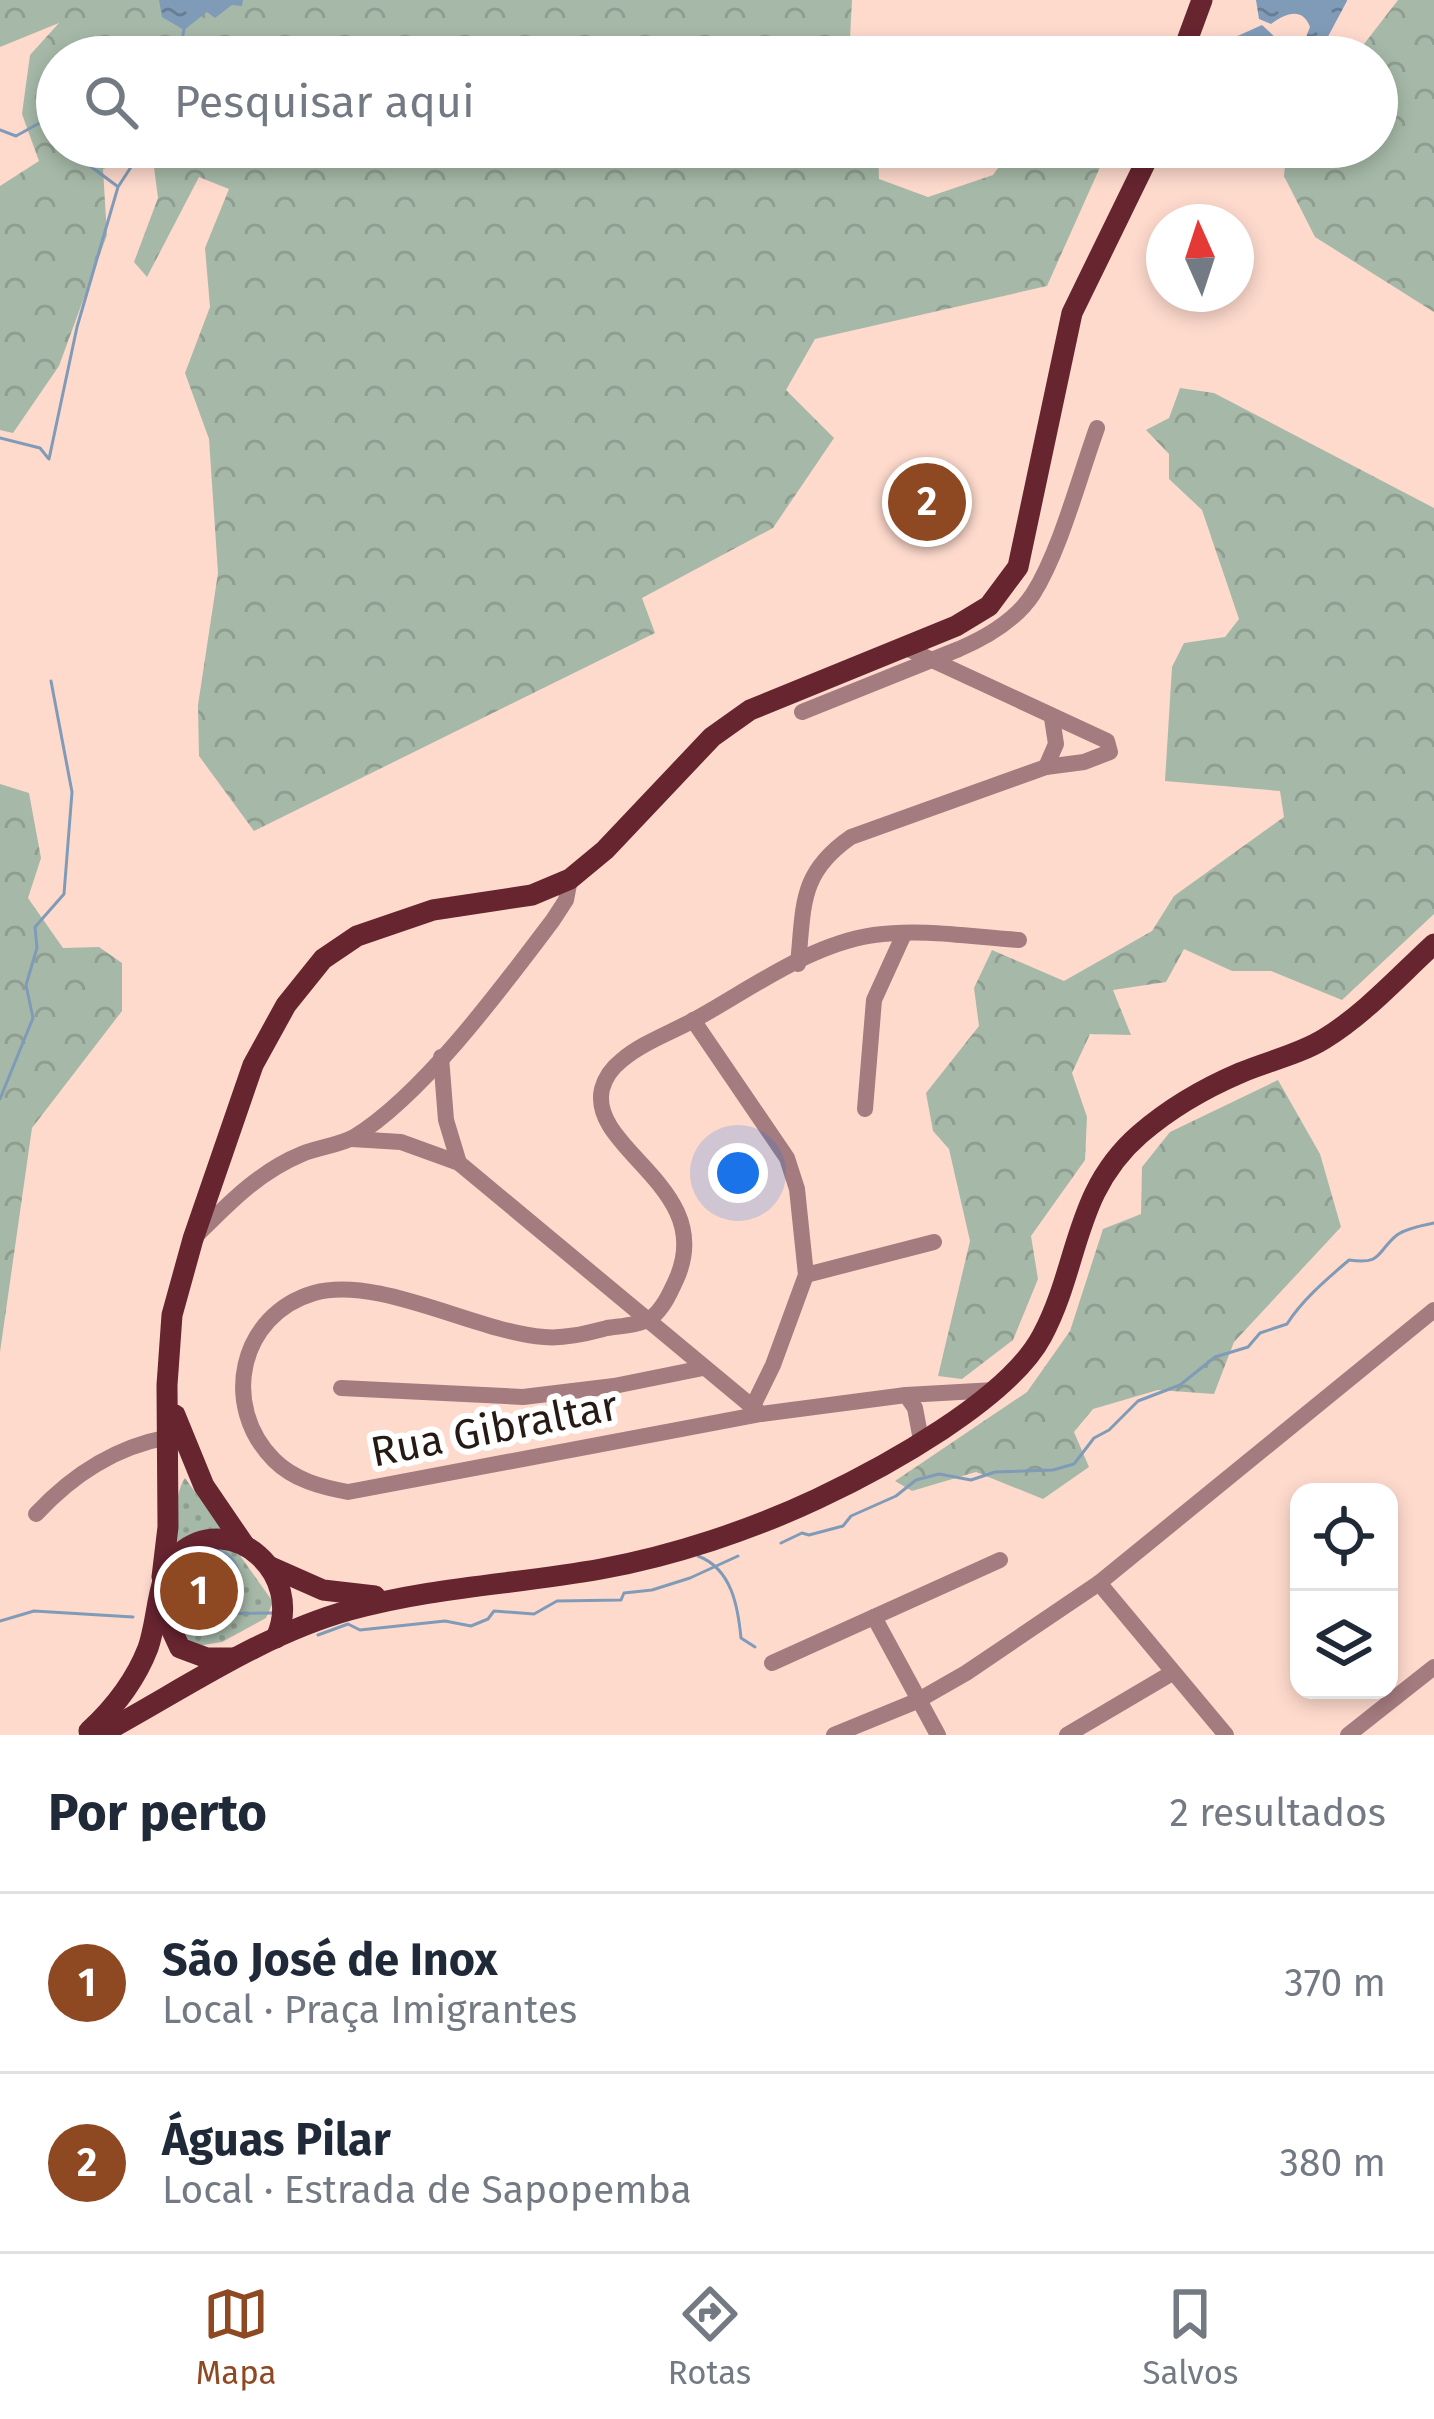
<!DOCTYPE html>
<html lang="pt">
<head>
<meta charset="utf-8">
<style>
  :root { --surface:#fff; --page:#f2f2f3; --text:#1f2937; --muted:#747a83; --line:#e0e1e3; --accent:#8f4922 }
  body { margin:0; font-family:"Fira Sans",sans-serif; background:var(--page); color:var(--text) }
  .controls { position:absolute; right:36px; bottom:36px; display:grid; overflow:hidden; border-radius:24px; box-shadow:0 6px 18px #0003 }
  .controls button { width:108px; height:108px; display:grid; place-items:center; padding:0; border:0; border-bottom:3px solid var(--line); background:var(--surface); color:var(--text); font:60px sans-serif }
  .compass { position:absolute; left:1146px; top:204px; width:108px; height:108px; border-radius:50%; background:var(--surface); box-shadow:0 6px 18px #0003; rotate:357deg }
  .you { position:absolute; left:738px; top:1173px; width:42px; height:42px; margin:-30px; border:9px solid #fff; border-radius:50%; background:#1a73e8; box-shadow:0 0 0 18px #1a73e833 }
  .badge { display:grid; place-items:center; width:78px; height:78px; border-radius:50%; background:var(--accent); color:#fff; font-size:39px; font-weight:700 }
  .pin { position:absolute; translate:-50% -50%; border:6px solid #fff; box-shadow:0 3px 12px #0006 }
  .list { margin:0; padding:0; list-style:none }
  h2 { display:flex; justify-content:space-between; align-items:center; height:156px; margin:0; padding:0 48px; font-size:51px }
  h2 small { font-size:39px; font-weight:400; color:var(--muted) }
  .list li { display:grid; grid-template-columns:78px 1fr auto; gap:36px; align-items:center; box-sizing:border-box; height:180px; padding:0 48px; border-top:3px solid var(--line) }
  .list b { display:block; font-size:45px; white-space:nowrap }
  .list p { margin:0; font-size:39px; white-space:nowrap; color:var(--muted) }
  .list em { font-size:39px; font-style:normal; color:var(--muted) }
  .icon { flex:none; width:66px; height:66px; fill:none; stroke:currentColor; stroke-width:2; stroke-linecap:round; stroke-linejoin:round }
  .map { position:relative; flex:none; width:1434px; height:1735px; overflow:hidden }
  .search { position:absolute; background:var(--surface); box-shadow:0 6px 18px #0003; left:36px; right:36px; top:36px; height:132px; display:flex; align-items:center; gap:30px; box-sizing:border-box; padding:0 42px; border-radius:66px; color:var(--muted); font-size:45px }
  .sheet { height:516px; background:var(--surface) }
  nav { display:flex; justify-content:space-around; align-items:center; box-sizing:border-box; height:168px; border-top:3px solid var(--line); background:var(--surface); font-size:33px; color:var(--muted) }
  nav a { display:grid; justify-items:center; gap:6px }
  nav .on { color:var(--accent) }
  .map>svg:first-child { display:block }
  .forest { fill:url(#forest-crowns) }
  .park { fill:url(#park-dots) }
  .water { fill:url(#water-ripples) }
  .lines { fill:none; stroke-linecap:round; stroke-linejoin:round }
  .stream { stroke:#809bb8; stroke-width:3 }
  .minor { stroke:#a47b7f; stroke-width:16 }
  .major { stroke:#672530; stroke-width:21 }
  .labels { text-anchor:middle; stroke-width:12; stroke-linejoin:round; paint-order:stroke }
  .street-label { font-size:42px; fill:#261a15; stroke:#fff }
</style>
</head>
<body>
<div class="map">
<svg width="1434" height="1735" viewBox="0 0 1434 1735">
  <defs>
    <pattern id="forest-crowns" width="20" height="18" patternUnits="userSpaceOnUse" patternTransform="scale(3)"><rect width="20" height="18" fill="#a6b9a8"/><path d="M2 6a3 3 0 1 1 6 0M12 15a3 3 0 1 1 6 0" fill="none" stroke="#8f9e90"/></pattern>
    <pattern id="park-dots" width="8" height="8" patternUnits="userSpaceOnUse" patternTransform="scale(3)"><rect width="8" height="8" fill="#a6b9a8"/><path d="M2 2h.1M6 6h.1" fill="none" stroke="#8f9e90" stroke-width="1.8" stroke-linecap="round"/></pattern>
    <pattern id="water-ripples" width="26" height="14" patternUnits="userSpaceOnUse" patternTransform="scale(3)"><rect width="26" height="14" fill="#809bb8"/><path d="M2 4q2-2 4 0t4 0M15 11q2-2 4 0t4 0" fill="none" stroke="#697e94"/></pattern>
  </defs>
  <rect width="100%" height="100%" fill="#fedacd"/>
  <!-- forest -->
  <g class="forest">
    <polygon points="0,0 852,0 849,57 57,57 57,147 878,147 879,179 928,197 993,175 1013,147 1109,147 1047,286 815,339 786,390 834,438 773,528 642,598 655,633 254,831 199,756 198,705 218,573 209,439 185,373 210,307 205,248 229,189 199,177 147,277 134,262 158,198 152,152 103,169 107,235 59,366 13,433 0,430 0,186 39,161 22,114 30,55 59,23 0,47"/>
    <polygon points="1398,0 1434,0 1434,312 1315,237 1284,176 1287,147 1377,147 1377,57 1354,57"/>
    <polygon points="1180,388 1214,393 1434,508 1434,914 1342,1000 1271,971 1232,971 1184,949 1166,982 1113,990 1131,1035 1090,1034 1072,1073 1087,1117 1085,1160 1031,1236 1038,1279 1013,1340 962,1379 938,1376 970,1241 949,1149 933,1131 926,1093 979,1026 974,988 992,950 1064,981 1152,931 1174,896 1284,817 1280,791 1165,781 1172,667 1184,643 1225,637 1239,619 1202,510 1169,479 1169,454 1146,430 1169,418"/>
    <polygon points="0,784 29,793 41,858 28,898 63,948 99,947 122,963 122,1011 32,1128 0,1352"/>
    <polygon points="1278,1080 1320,1154 1341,1227 1234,1342 1214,1394 1158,1390 1093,1409 1074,1432 1089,1467 1043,1499 976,1472 912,1491 895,1481 1027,1392 1070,1331 1103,1229 1141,1214 1142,1167 1170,1132"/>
  </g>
  <!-- park -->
  <path class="park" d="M185 1478 273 1602 266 1618 222 1642 191 1647C185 1640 176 1632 172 1624 163 1605 172 1493 185 1478Z"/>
  <!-- water -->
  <g class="water">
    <polygon points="159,0 243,0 242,6 232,5 215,18 207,12 184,30 162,17"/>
    <path d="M1256 0H1347V1L1317 57H1209L1211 48 1262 25 1290 51 1301 50 1310 27C1302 6 1285 14 1271 24L1259 19Z"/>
    <circle cx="212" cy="1576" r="28"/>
  </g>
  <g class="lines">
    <!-- stream -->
    <g class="stream">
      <polyline points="179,57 184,29"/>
      <polyline points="0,130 16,136 45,120 57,123"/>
      <polyline points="79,147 82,160 117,186"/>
      <polyline points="0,438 40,448 48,458"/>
      <polyline points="49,459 77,327 118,187 144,147"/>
      <polyline points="0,1099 33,1018 26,985 37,948 35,927 64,894 72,792 51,681"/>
      <path d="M781 1543 802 1533 809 1535 843 1526 851 1516 896 1496 916 1480 939 1474 971 1480 995 1472 1053 1470 1074 1464 1094 1438 1109 1430 1138 1401 1180 1385 1215 1357 1248 1347 1260 1333 1287 1324C1302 1300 1327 1279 1349 1260 1383 1265 1376 1252 1397 1235 1405 1229 1424 1225 1434 1223"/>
      <path d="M698 1556C732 1569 738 1607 741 1638L755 1647"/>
      <polyline points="179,1614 272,1613"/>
      <polyline points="0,1621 34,1611 133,1617"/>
      <polyline points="318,1635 348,1624 360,1630 445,1621 471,1626 488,1619 494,1611 534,1614 557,1601 621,1600 624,1593 652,1590 690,1578 738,1556"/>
    </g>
    <!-- minor -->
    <g class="minor">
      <path d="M802 712 959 649C987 637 1016 620 1033 594 1060 551 1079 478 1097 428"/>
      <polyline points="1046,767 1056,744 1052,718"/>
      <path d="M798 964C804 905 799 873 851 837L1046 767 1084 762 1110 752 1107 741 904 647"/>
      <polyline points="693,1020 787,1158 797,1189 806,1275 773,1365 752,1408"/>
      <polyline points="441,1057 446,1120 459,1163"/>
      <polyline points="865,1109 874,1000 904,934"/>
      <polyline points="352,1139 401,1142 459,1163 761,1414"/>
      <path d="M194 1238C227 1205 258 1172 302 1154 319 1147 340 1145 354 1137 423 1095 504 985 553 920L566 900 570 879"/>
      <polyline points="806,1275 934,1242"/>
      <polyline points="341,1388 523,1397 614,1386 703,1368"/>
      <path d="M995 1390 906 1395 761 1414 348 1492C321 1487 294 1480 274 1460 220 1406 239 1315 314 1293 379 1275 476 1332 544 1337 565 1339 587 1333 607 1328 620 1326 641 1325 651 1318 663 1309 670 1293 676 1280 718 1188 588 1150 602 1089 605 1078 613 1067 622 1060 642 1043 670 1033 694 1020 749 990 810 944 874 935 921 928 972 937 1019 940"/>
      <polyline points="906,1395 915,1408 921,1440"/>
      <path d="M36 1514C73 1474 115 1447 169 1437"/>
      <polyline points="1099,1583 1226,1735"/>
      <polyline points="874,1617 938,1735"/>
      <polyline points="772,1663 1000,1560"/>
      <polyline points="834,1735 917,1701 966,1673 1099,1583 1434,1310"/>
      <polyline points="1067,1735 1172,1673"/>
      <polyline points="1348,1735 1434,1667"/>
    </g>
    <!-- major -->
    <g class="major">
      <polyline points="1181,57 1202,0"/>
      <polyline points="175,1415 204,1486 245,1546"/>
      <polyline points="271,1567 323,1590 375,1596"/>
      <polyline points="162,1577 168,1527 167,1385 172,1315 193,1239 253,1065 286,1005 323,959 357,936 433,910 532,895 570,879 605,850 712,737 750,710 956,626 989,606 1018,567 1072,313 1153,147"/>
      <polyline points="161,1607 180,1648 207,1658 233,1658"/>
      <path d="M89 1731C114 1708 136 1679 148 1648 159 1617 156 1573 180 1553 232 1510 305 1574 276 1638"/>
      <path d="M99 1735C181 1691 260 1635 350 1610 432 1587 518 1584 601 1569 673 1556 751 1530 817 1499 883 1468 1008 1400 1042 1336 1080 1265 1073 1192 1140 1134 1169 1109 1205 1088 1240 1073 1268 1061 1298 1055 1324 1039 1365 1014 1399 976 1434 944"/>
    </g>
  </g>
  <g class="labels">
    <!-- street labels -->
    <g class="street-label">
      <text transform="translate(494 1428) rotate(-11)" y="15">Rua Gibraltar</text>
    </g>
  </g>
</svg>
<div class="controls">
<button><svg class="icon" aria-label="locate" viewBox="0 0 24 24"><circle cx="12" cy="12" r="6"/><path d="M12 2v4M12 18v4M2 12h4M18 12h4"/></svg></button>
<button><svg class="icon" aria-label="layers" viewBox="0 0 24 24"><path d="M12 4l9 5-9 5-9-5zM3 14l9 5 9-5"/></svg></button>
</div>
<svg class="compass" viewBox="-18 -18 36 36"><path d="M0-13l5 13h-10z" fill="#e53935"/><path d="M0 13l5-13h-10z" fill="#747a83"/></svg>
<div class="you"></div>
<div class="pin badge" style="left:199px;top:1591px">1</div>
<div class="pin badge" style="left:927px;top:502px">2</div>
<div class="search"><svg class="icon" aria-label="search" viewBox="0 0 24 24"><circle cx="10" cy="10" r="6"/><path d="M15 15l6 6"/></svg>Pesquisar aqui</div>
</div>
<section class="sheet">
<h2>Por perto<small>2 resultados</small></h2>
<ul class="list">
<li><span class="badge">1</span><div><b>São José de Inox</b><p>Local · Praça Imigrantes</p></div><em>370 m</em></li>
<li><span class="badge">2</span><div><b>Águas Pilar</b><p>Local · Estrada de Sapopemba</p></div><em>380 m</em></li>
</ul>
</section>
<nav>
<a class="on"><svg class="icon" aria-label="map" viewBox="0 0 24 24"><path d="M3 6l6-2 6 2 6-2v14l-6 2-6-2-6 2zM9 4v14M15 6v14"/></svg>Mapa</a>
<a><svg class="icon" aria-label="directions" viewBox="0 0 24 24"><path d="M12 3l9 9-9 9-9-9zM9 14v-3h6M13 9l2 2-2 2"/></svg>Rotas</a>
<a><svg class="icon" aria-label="saved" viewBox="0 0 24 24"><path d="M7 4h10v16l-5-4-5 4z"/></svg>Salvos</a>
</nav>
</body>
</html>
